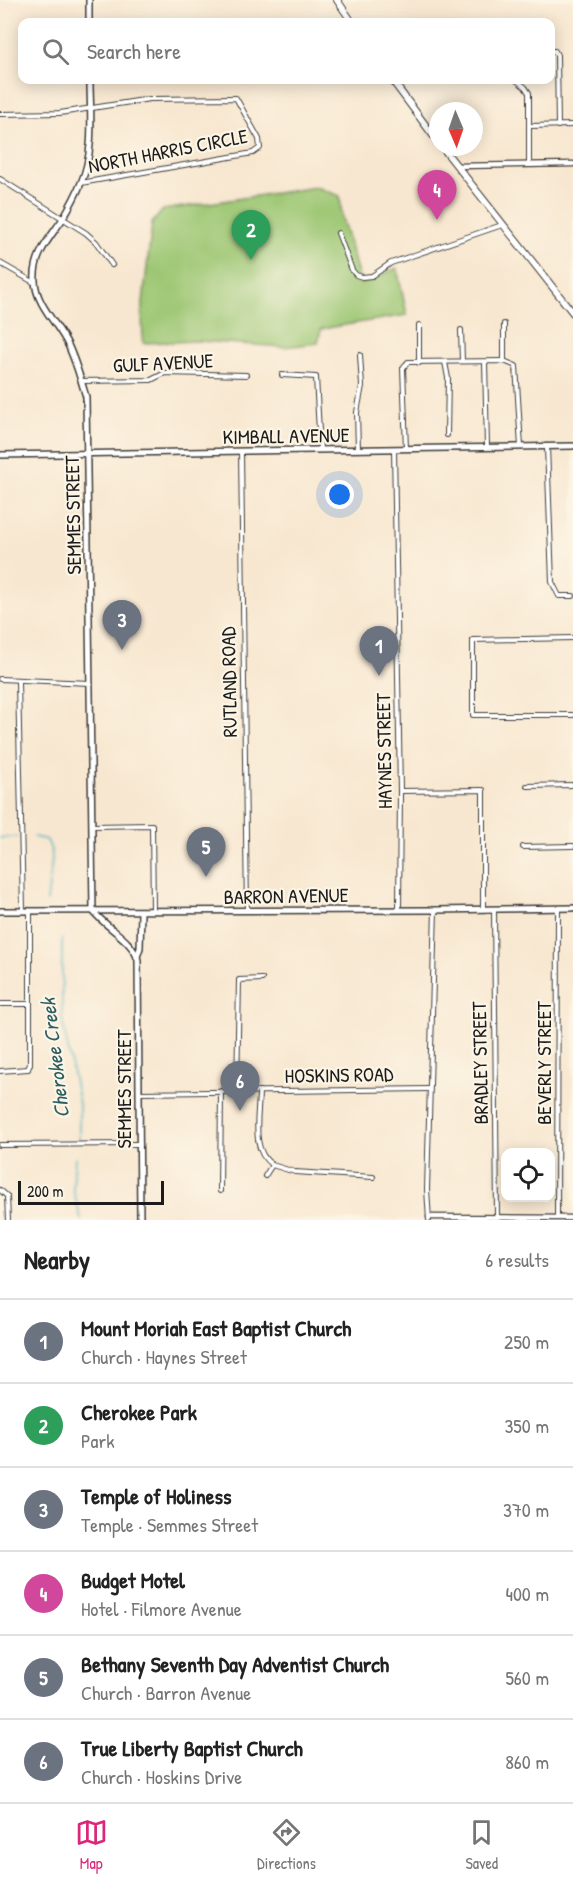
<!DOCTYPE html>
<html lang="en">
<head>
<meta charset="utf-8">
<style>
  :root { --surface:#fff; --page:#f2f2f2; --text:#222; --muted:#767676; --line:#e0e0e0; --accent:#db2777 }
  body { margin:0; font-family:"Patrick Hand",sans-serif; background:var(--page); color:var(--text) }
  .controls { position:absolute; right:18px; bottom:18px; display:grid; overflow:hidden; border-radius:12px; box-shadow:0 3px 15px #0003 }
  .controls button { width:54px; height:54px; display:grid; place-items:center; padding:0; border:0; border-bottom:2px solid var(--line); background:var(--surface); color:var(--text); font:30px sans-serif }
  .compass { position:absolute; left:429px; top:102px; width:54px; height:54px; border-radius:50%; background:var(--surface); box-shadow:0 3px 15px #0003; rotate:178deg }
  .scale { position:absolute; left:18px; bottom:15px; width:146px; box-sizing:border-box; padding-left:6px; border:3px solid #1c1c1c; border-top:0; font-size:16px; line-height:21px; white-space:nowrap; color:#1c1c1c; -webkit-text-stroke:4px #fcf5e5; paint-order:stroke }
  .you { position:absolute; left:340px; top:495px; width:21px; height:21px; margin:-15px; border:4px solid #fff; border-radius:50%; background:#1a73e8; box-shadow:0 0 0 9px #1a73e833 }
  .badge { display:grid; place-items:center; width:39px; height:39px; border-radius:50%; background:var(--accent); color:#fff; font-size:20px; font-weight:700 }
  .pin { position:absolute; translate:-50% -50px; filter:drop-shadow(0 2px 3px #0008) }
  .pin::after { content:''; position:absolute; top:32px; width:21px; height:18px; background:inherit; clip-path:polygon(0 0,100% 0,50% 100%) }
  .list { margin:0; padding:0; list-style:none }
  h2 { display:flex; justify-content:space-between; align-items:center; height:78px; margin:0; padding:0 24px; font-size:26px }
  h2 small { font-size:20px; font-weight:400; color:var(--muted) }
  .list li { display:grid; grid-template-columns:39px 1fr auto; gap:18px; align-items:center; box-sizing:border-box; height:84px; padding:0 24px; border-top:2px solid var(--line) }
  .list b { display:block; font-size:22px; white-space:nowrap }
  .list p { margin:0; font-size:20px; white-space:nowrap; color:var(--muted) }
  .list em { font-size:20px; font-style:normal; color:var(--muted) }
  .icon { flex:none; width:33px; height:33px; fill:none; stroke:currentColor; stroke-width:2; stroke-linecap:round; stroke-linejoin:round }
  .map { position:relative; flex:none; width:573px; height:1220px; overflow:hidden }
  .search { position:absolute; background:var(--surface); box-shadow:0 3px 15px #0003; left:18px; right:18px; top:18px; height:66px; display:flex; align-items:center; gap:15px; box-sizing:border-box; padding:0 21px; border-radius:12px; color:var(--muted); font-size:22px }
  .sheet { height:582px; background:var(--surface) }
  nav { display:flex; justify-content:space-around; align-items:center; box-sizing:border-box; height:84px; border-top:2px solid var(--line); background:var(--surface); font-size:16px; color:var(--muted) }
  nav a { display:grid; justify-items:center; gap:3px }
  nav .on { color:var(--accent) }
  .map>svg:first-child { display:block }
  .green { fill:#9ec774; stroke:#5d7248; stroke-width:1.5 }
  .lines { fill:none; stroke-linecap:round; stroke-linejoin:round }
  .stream { stroke:#40aebc; stroke-width:1.5 }
  .minor-casing { stroke:#3d3a37; stroke-width:6 }
  .tertiary-casing { stroke:#3d3a37; stroke-width:7 }
  .secondary-casing { stroke:#3d3a37; stroke-width:8 }
  .primary-casing { stroke:#3d3a37; stroke-width:8 }
  .minor { stroke:#fff; stroke-width:4 }
  .tertiary { stroke:#fff; stroke-width:4.5 }
  .secondary { stroke:#fff; stroke-width:5 }
  .primary { stroke:#fff; stroke-width:6 }
  .labels { text-anchor:middle; stroke-width:4.5; stroke-linejoin:round; paint-order:stroke }
  .street-label { font-size:20px; fill:#1c1c1c; stroke:#fcf5e5 }
  .water-label { font-size:21px; font-style:italic; fill:#2c5e64; stroke:#fcf5e5 }
</style>
</head>
<body>
<div class="map">
<svg width="573" height="1220" viewBox="0 0 573 1220">
  <rect width="100%" height="100%" fill="#fcf5e5"/>
  <filter id="ink" filterUnits="userSpaceOnUse"><feTurbulence type="fractalNoise" baseFrequency=".0167" numOctaves="2"/><feDisplacementMap in="SourceGraphic" scale="12" xChannelSelector="R" yChannelSelector="G"/><feConvolveMatrix kernelMatrix="1 2 1 2 8 2 1 2 1" color-interpolation-filters="sRGB"/></filter>
  <filter id="wash" filterUnits="userSpaceOnUse"><feTurbulence type="fractalNoise" baseFrequency=".008" numOctaves="4" result="noise"/><feDisplacementMap in="SourceGraphic" scale="24" xChannelSelector="R" yChannelSelector="G"/><feGaussianBlur stdDeviation="1.35" result="paint"/><feColorMatrix in="noise" values="0 0 0 0 0 0 0 0 0 0 0 0 0 0 0 0 0 1.4 0 .05"/><feComposite in="paint" operator="in"/></filter>
  <g filter="url(#wash)">
    <rect width="100%" height="100%" fill="#f8e7d0"/>
    <!-- green -->
    <polygon class="green" points="316,187 340,196 342,218 361,284 397,268 407,315 321,329 318,343 284,347 198,341 143,343 142,311 152,223 163,210"/>
    <g class="lines">
      <!-- stream -->
      <g class="stream">
        <polyline points="34,837 47,840 51,850 52,859 47,902"/>
        <polyline points="0,838 17,837"/>
        <polyline points="62,939 62,1019 79,1104 79,1138"/>
        <polyline points="75,1157 73,1188 81,1220"/>
      </g>
    </g>
  </g>
  <g filter="url(#ink)">
    <g class="lines">
      <defs>
        <g id="minor">
          <polyline points="550,51 555,51 557,55 558,126"/>
          <polyline points="516,80 525,87 529,93 529,165"/>
          <polyline points="0,114 60,113 150,99 236,98 259,139 260,148 253,153 81,183"/>
          <polyline points="530,126 573,125"/>
          <polyline points="0,179 86,233 96,242 112,265"/>
          <polyline points="338,233 352,270 356,275 362,277 372,276 391,263 502,225"/>
          <polyline points="0,263 35,283"/>
          <polyline points="504,324 504,361"/>
          <polyline points="419,325 419,363"/>
          <polyline points="461,330 462,361"/>
          <polyline points="445,362 448,378 447,435"/>
          <polyline points="485,362 487,447"/>
          <polyline points="282,375 316,377 320,450"/>
          <polyline points="81,381 151,380 165,373 246,375"/>
          <polyline points="547,446 552,582 559,596 573,596"/>
          <polyline points="358,449 357,412 362,386 360,355"/>
          <polyline points="394,449 400,791 399,909"/>
          <polyline points="406,449 403,368 408,362 504,361 516,366 521,447"/>
          <polyline points="241,451 247,911"/>
          <polyline points="573,638 473,640 473,715 573,715"/>
          <polyline points="0,679 90,683"/>
          <polyline points="18,681 23,911"/>
          <polyline points="527,786 573,785"/>
          <polyline points="400,791 483,790 483,909"/>
          <polyline points="92,826 152,825 153,911"/>
          <polyline points="523,847 573,846"/>
          <polyline points="494,909 497,1216"/>
          <polyline points="0,1004 30,1004"/>
          <polyline points="28,1069 30,1064 30,911"/>
          <polyline points="0,1071 28,1069"/>
          <polyline points="237,1091 239,980 262,979"/>
          <path d="M259 1091C259 1114 250 1150 272 1165"/>
          <polyline points="140,1093 429,1089"/>
          <polyline points="0,1145 140,1144"/>
          <polyline points="265,1176 272,1165 295,1172 373,1177"/>
          <polyline points="0,1190 7,1196 8,1220"/>
          <polyline points="220,1191 221,1091"/>
          <polyline points="557,1217 558,908"/>
          <polyline points="429,1220 427,1189 435,910"/>
        </g>
        <g id="tertiary">
          <polyline points="457,166 573,164"/>
          <polyline points="429,1217 573,1218"/>
        </g>
        <g id="secondary">
          <polyline points="89,0 89,22"/>
          <path d="M90 80C90 114 95 151 81 183 76 196 69 208 62 220 49 239 33 256 35 281 36 305 59 325 68 345 76 362 81 380 86 397L93 911C107 929 132 939 138 960L140 1220"/>
          <polyline points="0,455 573,446"/>
          <polyline points="0,911 435,910 573,908"/>
          <polyline points="137,957 140,948 141,912"/>
        </g>
        <g id="primary">
          <polyline points="337,0 352,22"/>
          <polyline points="392,80 438,142"/>
          <polyline points="442,147 573,313"/>
        </g>
      </defs>
      <!-- minor casing -->
      <use href="#minor" class="minor-casing"/>
      <!-- tertiary casing -->
      <use href="#tertiary" class="tertiary-casing"/>
      <!-- secondary casing -->
      <use href="#secondary" class="secondary-casing"/>
      <!-- primary casing -->
      <use href="#primary" class="primary-casing"/>
      <!-- minor -->
      <use href="#minor" class="minor"/>
      <!-- tertiary -->
      <use href="#tertiary" class="tertiary"/>
      <!-- secondary -->
      <use href="#secondary" class="secondary"/>
      <!-- primary -->
      <use href="#primary" class="primary"/>
    </g>
  </g>
  <g class="labels">
    <!-- street labels -->
    <g class="street-label">
      <text transform="translate(168 151) rotate(-11)" y="7">NORTH HARRIS CIRCLE</text>
      <text transform="translate(163 363) rotate(-3)" y="7">GULF AVENUE</text>
      <text transform="translate(286 436) rotate(-1)" y="7">KIMBALL AVENUE</text>
      <text transform="translate(73 515) rotate(-91)" y="7">SEMMES STREET</text>
      <text transform="translate(229 682) rotate(-91)" y="7">RUTLAND ROAD</text>
      <text transform="translate(384 751) rotate(-91)" y="7">HAYNES STREET</text>
      <text transform="translate(286 896) rotate(-1)" y="7">BARRON AVENUE</text>
      <text transform="translate(480 1063) rotate(-91)" y="7">BRADLEY STREET</text>
      <text transform="translate(544 1063) rotate(-90)" y="7">BEVERLY STREET</text>
      <text transform="translate(339 1075) rotate(-1)" y="7">HOSKINS ROAD</text>
      <text transform="translate(124 1089) rotate(-90)" y="7">SEMMES STREET</text>
    </g>
    <!-- water labels -->
    <g class="water-label">
      <text transform="translate(55 1058) rotate(-97)" y="7">Cherokee Creek</text>
    </g>
  </g>
</svg>
<div class="controls">
<button><svg class="icon" aria-label="locate" viewBox="0 0 24 24"><circle cx="12" cy="12" r="6"/><path d="M12 2v4M12 18v4M2 12h4M18 12h4"/></svg></button>
</div>
<svg class="compass" viewBox="-18 -18 36 36"><path d="M0-13l5 13h-10z" fill="#e53935"/><path d="M0 13l5-13h-10z" fill="#767676"/></svg>
<div class="scale">200 m</div>
<div class="you"></div>
<div class="pin badge" style="left:379px;top:676px;background:#6b7280">1</div>
<div class="pin badge" style="left:251px;top:260px;background:#2e9e5b">2</div>
<div class="pin badge" style="left:122px;top:650px;background:#6b7280">3</div>
<div class="pin badge" style="left:437px;top:220px;background:#d1479c">4</div>
<div class="pin badge" style="left:206px;top:877px;background:#6b7280">5</div>
<div class="pin badge" style="left:240px;top:1111px;background:#6b7280">6</div>
<div class="search"><svg class="icon" aria-label="search" viewBox="0 0 24 24"><circle cx="10" cy="10" r="6"/><path d="M15 15l6 6"/></svg>Search here</div>
</div>
<section class="sheet">
<h2>Nearby<small>6 results</small></h2>
<ul class="list">
<li><span class="badge" style="background:#6b7280">1</span><div><b>Mount Moriah East Baptist Church</b><p>Church · Haynes Street</p></div><em>250 m</em></li>
<li><span class="badge" style="background:#2e9e5b">2</span><div><b>Cherokee Park</b><p>Park</p></div><em>350 m</em></li>
<li><span class="badge" style="background:#6b7280">3</span><div><b>Temple of Holiness</b><p>Temple · Semmes Street</p></div><em>370 m</em></li>
<li><span class="badge" style="background:#d1479c">4</span><div><b>Budget Motel</b><p>Hotel · Filmore Avenue</p></div><em>400 m</em></li>
<li><span class="badge" style="background:#6b7280">5</span><div><b>Bethany Seventh Day Adventist Church</b><p>Church · Barron Avenue</p></div><em>560 m</em></li>
<li><span class="badge" style="background:#6b7280">6</span><div><b>True Liberty Baptist Church</b><p>Church · Hoskins Drive</p></div><em>860 m</em></li>
</ul>
</section>
<nav>
<a class="on"><svg class="icon" aria-label="map" viewBox="0 0 24 24"><path d="M3 6l6-2 6 2 6-2v14l-6 2-6-2-6 2zM9 4v14M15 6v14"/></svg>Map</a>
<a><svg class="icon" aria-label="directions" viewBox="0 0 24 24"><path d="M12 3l9 9-9 9-9-9zM9 14v-3h6M13 9l2 2-2 2"/></svg>Directions</a>
<a><svg class="icon" aria-label="saved" viewBox="0 0 24 24"><path d="M7 4h10v16l-5-4-5 4z"/></svg>Saved</a>
</nav>
</body>
</html>
